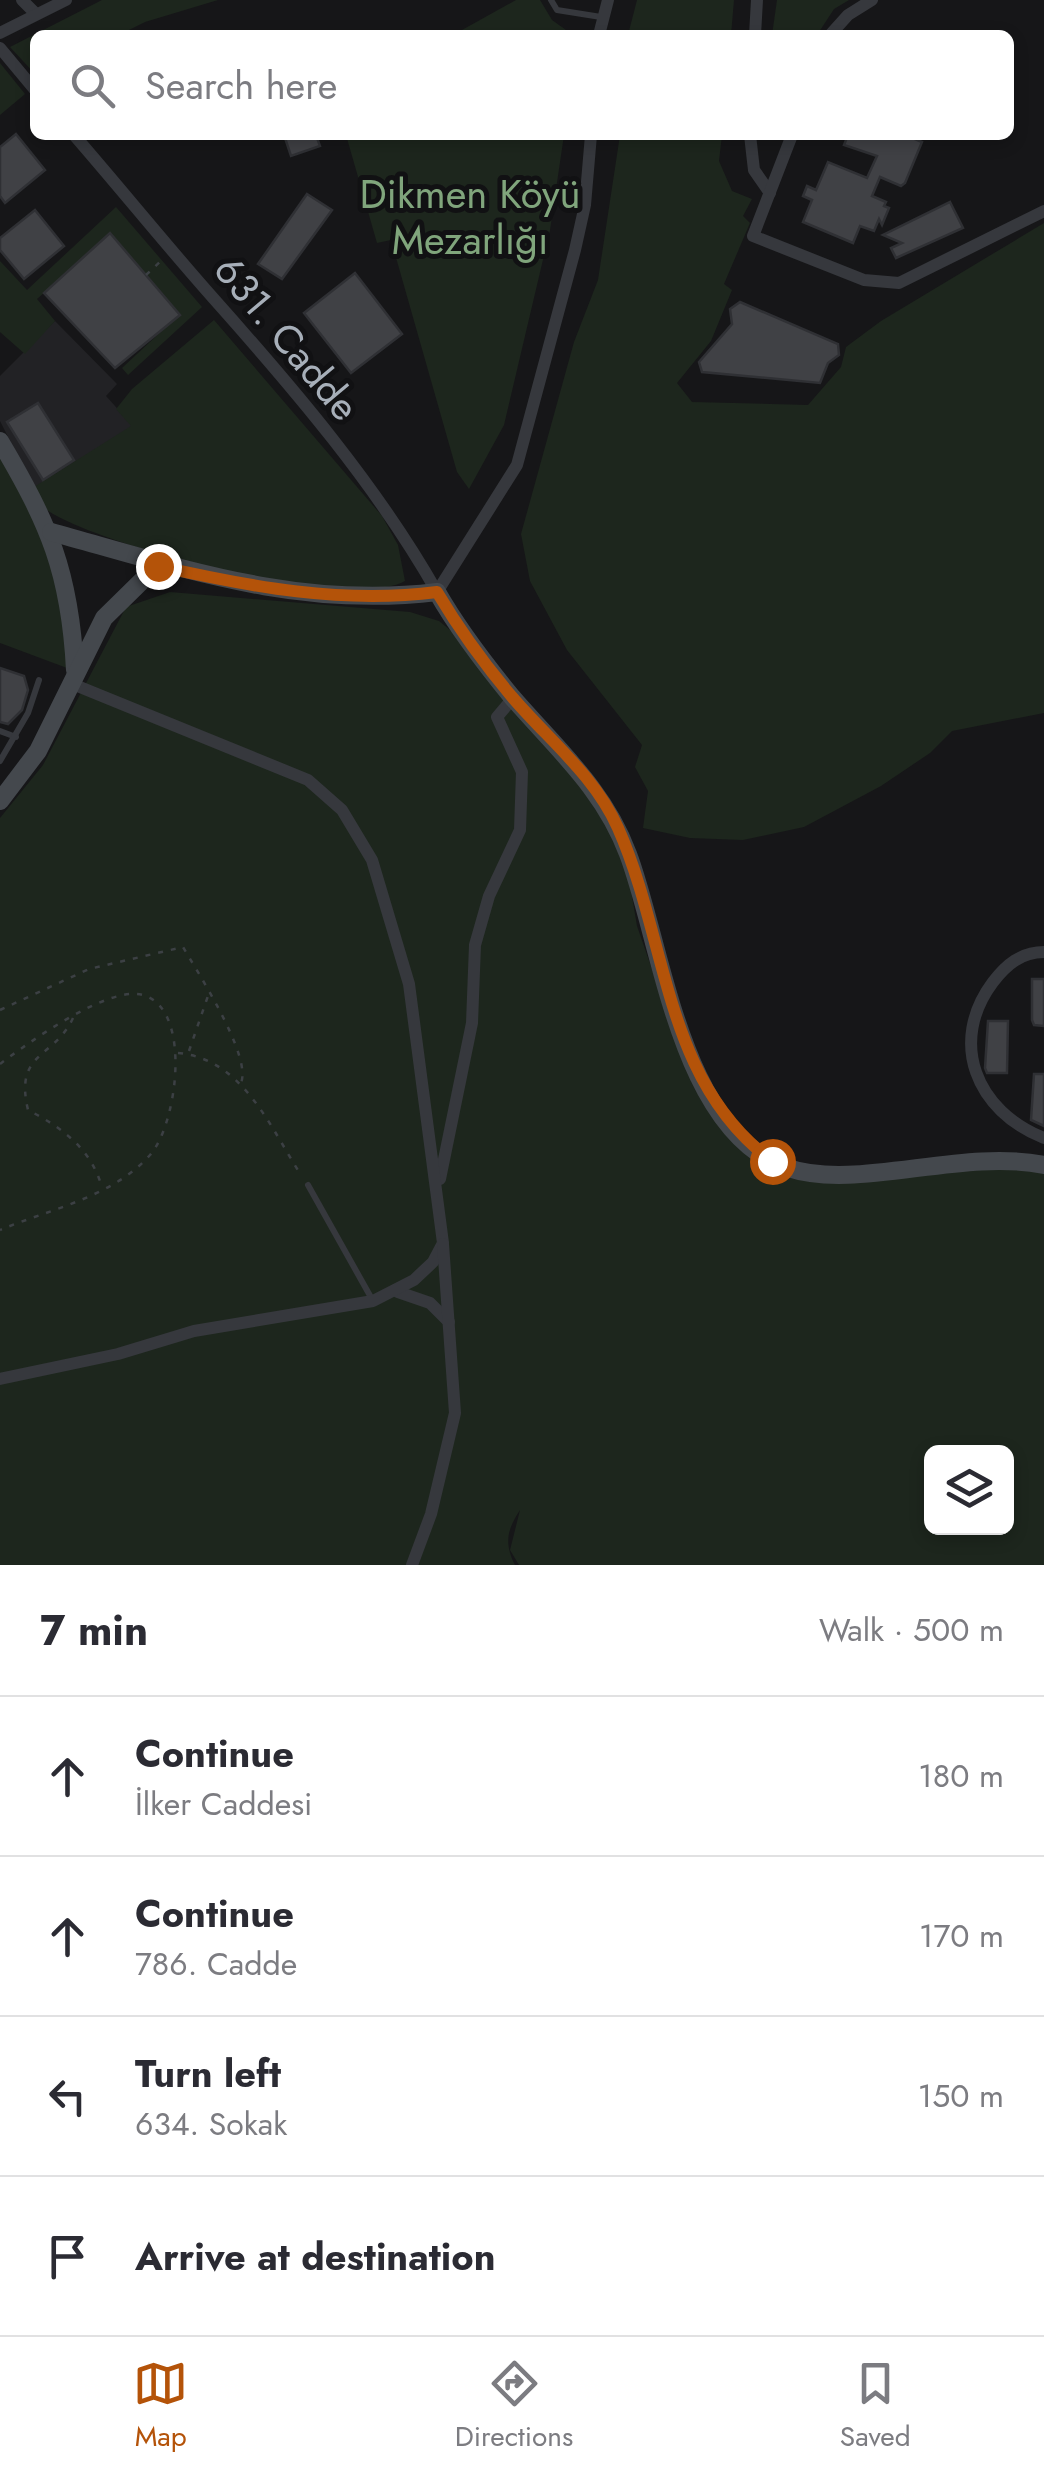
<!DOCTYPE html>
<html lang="en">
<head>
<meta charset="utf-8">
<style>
  :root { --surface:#fff; --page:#f7f7f7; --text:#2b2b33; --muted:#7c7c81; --line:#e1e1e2; --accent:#b45309 }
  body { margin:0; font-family:Jost,sans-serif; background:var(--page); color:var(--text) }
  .controls { position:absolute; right:30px; bottom:30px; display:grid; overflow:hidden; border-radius:15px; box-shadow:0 5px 15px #0003 }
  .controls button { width:90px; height:90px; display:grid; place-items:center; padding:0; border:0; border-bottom:2px solid var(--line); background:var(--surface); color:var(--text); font:50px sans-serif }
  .stop { position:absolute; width:30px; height:30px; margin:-22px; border:8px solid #b45309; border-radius:50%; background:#fff }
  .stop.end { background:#b45309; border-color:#fff; box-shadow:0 2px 10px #0008 }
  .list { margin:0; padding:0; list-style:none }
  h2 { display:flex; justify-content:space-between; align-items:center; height:130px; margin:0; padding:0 40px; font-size:42px }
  h2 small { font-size:32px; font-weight:400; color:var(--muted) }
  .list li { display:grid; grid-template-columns:65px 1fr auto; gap:30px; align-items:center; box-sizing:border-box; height:160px; padding:0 40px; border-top:2px solid var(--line) }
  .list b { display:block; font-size:38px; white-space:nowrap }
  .list p { margin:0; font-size:32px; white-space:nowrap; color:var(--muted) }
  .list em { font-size:32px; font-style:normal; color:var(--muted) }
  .icon { flex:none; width:55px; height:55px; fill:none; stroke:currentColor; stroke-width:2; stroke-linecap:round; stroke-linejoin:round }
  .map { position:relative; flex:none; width:1044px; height:1565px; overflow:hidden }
  .search { position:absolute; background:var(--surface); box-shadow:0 5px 15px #0003; left:30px; right:30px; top:30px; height:110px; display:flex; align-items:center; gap:25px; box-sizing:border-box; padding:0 35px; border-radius:15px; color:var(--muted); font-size:38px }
  .sheet { height:770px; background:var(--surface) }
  nav { display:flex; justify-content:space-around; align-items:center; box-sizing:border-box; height:140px; border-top:2px solid var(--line); background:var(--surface); font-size:28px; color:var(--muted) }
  nav a { display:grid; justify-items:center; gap:5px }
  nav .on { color:var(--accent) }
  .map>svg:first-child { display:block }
  .built { fill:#222225 }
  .green { fill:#1d261d; fill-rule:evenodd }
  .building { fill:#404145; stroke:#2f3034; stroke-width:2.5 }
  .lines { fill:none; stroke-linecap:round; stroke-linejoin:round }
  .path { stroke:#3c4044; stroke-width:2.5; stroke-dasharray:5 8; stroke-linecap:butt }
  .lane { stroke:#36383d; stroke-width:6 }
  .street { stroke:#36383d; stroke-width:12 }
  .secondary { stroke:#44484d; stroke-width:18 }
  .route { stroke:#b45309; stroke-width:12 }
  .labels { text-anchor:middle; stroke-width:10; stroke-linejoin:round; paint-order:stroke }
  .park-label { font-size:40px; fill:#80a57c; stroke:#111113 }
  .street-label { font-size:40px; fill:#a7afb9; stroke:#111113 }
</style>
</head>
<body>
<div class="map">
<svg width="1044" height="1565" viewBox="0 0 1044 1565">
  <rect width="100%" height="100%" fill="#161618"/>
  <!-- built -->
  <polygon class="built" points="55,321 117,384 106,396 179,477 45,510 0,421 0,376"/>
  <!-- green -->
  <g class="green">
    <polygon points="102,0 218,0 145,22 119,35 35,35 35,74 10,47"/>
    <polygon points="516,0 540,0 552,20 573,35 453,35"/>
    <polygon points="637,0 734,0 731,35 628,35"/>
    <polygon points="777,0 849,0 834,9 817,35 772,35"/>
    <polygon points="0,63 25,94 0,115"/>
    <polygon points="346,135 564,135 550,230 504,425 469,489 457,472 391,240 377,243"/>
    <polygon points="620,135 722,135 719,161 732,191 752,199 743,216 750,223 724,284 732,290 711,341 677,383 692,402 808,405 841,367 846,347 881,321 1044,223 1044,713 952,731 930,753 881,786 804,827 743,840 690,838 643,828 648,791 635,767 642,745 567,650 530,581 521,534 574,342 598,280"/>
    <polygon points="116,207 202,307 128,375 122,368 180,314 110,234 37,299 55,321 25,354 0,332 0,261 27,290"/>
    <path d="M214 320 382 516 398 545 405 581C350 612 105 547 50 512 41 507 38 496 34 487L131 426 116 409 132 389Z"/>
    <polygon points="0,441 51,532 75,671 0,643"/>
    <path d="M170 592 410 612 439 621 460 638 603 815 627 867 637 926 679 1047 705 1097 781 1167 1044 1169V1565H519L510 1550 520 1510C507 1530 504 1543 515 1565H0V818L43 765 126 607ZM932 1452H1006V1528H932Z"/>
  </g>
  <!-- building -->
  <g class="building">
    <polygon points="16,134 45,170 5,203 0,196 0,147"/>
    <polygon points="284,135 316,135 320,146 291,156"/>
    <polygon points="848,135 917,135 915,139 922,142 905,183 901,186 880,177 872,196 886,202 884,206 889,208 882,225 879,219 874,231 860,226 853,243 803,222 812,200 803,196 807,186 816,190 828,162 867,178 877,156 844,145"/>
    <polygon points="307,194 332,210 282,279 258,264"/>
    <polygon points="950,202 963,228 896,258 891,248 902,243 883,235"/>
    <polygon points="35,210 64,246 24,279 0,250 0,238"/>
    <polygon points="110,233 180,315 115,368 44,293"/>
    <polygon points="355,273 402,334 351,373 304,313"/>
    <polygon points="740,302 838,344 839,355 828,363 820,383 702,372 699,362 732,324 730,309"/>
    <polygon points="38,403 74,460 43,480 7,422"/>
    <polygon points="0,668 24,676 28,690 22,710 8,724 0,722"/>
    <polygon points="1032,979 1044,979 1044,1026 1034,1025 1032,1020"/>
    <polygon points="988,1021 1008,1021 1007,1073 987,1073 985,1068"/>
    <polygon points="1034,1074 1044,1074 1044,1126 1031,1120"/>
  </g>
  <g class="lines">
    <!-- path -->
    <g class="path">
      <polyline points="146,275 163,259"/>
      <path d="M0 1010 89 969 183 947C198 973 252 1056 241 1083"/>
      <path d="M73 1018C54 1059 14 1051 28 1110 61 1127 92 1149 102 1188"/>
      <polyline points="189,1051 209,993"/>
      <path d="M178 1053C243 1059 270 1127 301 1175"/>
      <path d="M0 1064C28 1043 108 985 143 995 193 1009 177 1125 150 1155 113 1197 50 1209 0 1230"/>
    </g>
    <!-- lane -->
    <g class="lane">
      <polyline points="551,0 557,10 601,17"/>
      <polyline points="0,731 16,737"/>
      <polyline points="0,761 28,713 39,680"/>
      <polyline points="308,1185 373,1301"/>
    </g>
    <!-- street -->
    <g class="street">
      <polyline points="22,0 36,14"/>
      <polyline points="0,33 66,0"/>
      <polyline points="599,35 608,0"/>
      <polyline points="755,35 757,0"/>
      <polyline points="830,35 848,15 872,0"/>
      <polyline points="0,48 35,90"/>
      <path d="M74 135C121 189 166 245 214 299 295 390 377 486 437 592"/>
      <polyline points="750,135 754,170 770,193"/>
      <polyline points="792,135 753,236 864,280 899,283 1044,211"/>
      <polyline points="437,592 517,465 575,250 585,205 591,135"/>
      <path d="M1044 952C1021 952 1006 965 993 982 948 1042 976 1111 1044 1138"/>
      <polyline points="440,1179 472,1023 475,945 489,896 520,830 522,772 497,717 513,698"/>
      <polyline points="398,1292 430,1303 449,1322"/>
      <polyline points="0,1379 118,1354 194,1331 373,1301 414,1280 433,1262 443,1243 409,984 372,860 342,810 308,780 70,683"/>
      <polyline points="412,1565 431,1514 455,1413 443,1244"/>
    </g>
    <!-- secondary -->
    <g class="secondary">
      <path d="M0 441C49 524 70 572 75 670"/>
      <path d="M51 532C182 568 298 609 437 592 458 629 485 664 512 697 556 748 604 789 628 854 662 943 680 1134 788 1168 857 1191 962 1148 1044 1165"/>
      <polyline points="0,801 38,751 104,618 158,565"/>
    </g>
  </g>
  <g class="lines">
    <!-- route -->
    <path class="route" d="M158 566C251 587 342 604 437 592 459 629 485 665 513 698 549 740 595 776 618 828 669 943 663 1080 772 1161"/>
  </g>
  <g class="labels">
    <!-- park labels -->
    <g class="park-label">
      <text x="470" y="208">Dikmen Köyü<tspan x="470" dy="46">Mezarlığı</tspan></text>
    </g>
    <!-- street labels -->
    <g class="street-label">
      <text transform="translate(287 338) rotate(50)" y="14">631. Cadde</text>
    </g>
  </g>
</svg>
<div class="controls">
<button><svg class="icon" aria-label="layers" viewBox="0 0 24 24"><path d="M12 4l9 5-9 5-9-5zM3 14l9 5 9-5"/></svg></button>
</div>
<div class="stop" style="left:772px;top:1161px"></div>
<div class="stop end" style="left:158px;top:566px"></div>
<div class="search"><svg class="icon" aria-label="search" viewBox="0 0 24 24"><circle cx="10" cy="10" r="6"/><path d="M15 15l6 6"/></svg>Search here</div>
</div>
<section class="sheet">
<h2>7 min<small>Walk · 500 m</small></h2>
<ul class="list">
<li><svg class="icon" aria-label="ahead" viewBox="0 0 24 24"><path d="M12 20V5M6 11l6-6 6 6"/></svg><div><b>Continue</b><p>İlker Caddesi</p></div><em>180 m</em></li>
<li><svg class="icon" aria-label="ahead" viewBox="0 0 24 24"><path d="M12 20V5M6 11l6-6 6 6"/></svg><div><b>Continue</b><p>786. Cadde</p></div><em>170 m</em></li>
<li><svg class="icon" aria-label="left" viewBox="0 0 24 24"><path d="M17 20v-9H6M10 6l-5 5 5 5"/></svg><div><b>Turn left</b><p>634. Sokak</p></div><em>150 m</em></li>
<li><svg class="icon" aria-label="arrive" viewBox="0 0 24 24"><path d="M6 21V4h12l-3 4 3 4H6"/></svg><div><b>Arrive at destination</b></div></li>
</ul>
</section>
<nav>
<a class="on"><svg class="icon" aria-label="map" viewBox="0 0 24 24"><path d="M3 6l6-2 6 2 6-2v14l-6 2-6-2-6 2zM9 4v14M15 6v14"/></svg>Map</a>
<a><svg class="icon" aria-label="directions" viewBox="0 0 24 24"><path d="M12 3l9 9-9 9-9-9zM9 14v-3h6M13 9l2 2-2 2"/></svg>Directions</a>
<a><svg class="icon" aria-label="saved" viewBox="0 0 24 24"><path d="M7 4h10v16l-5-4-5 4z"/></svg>Saved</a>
</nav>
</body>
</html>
